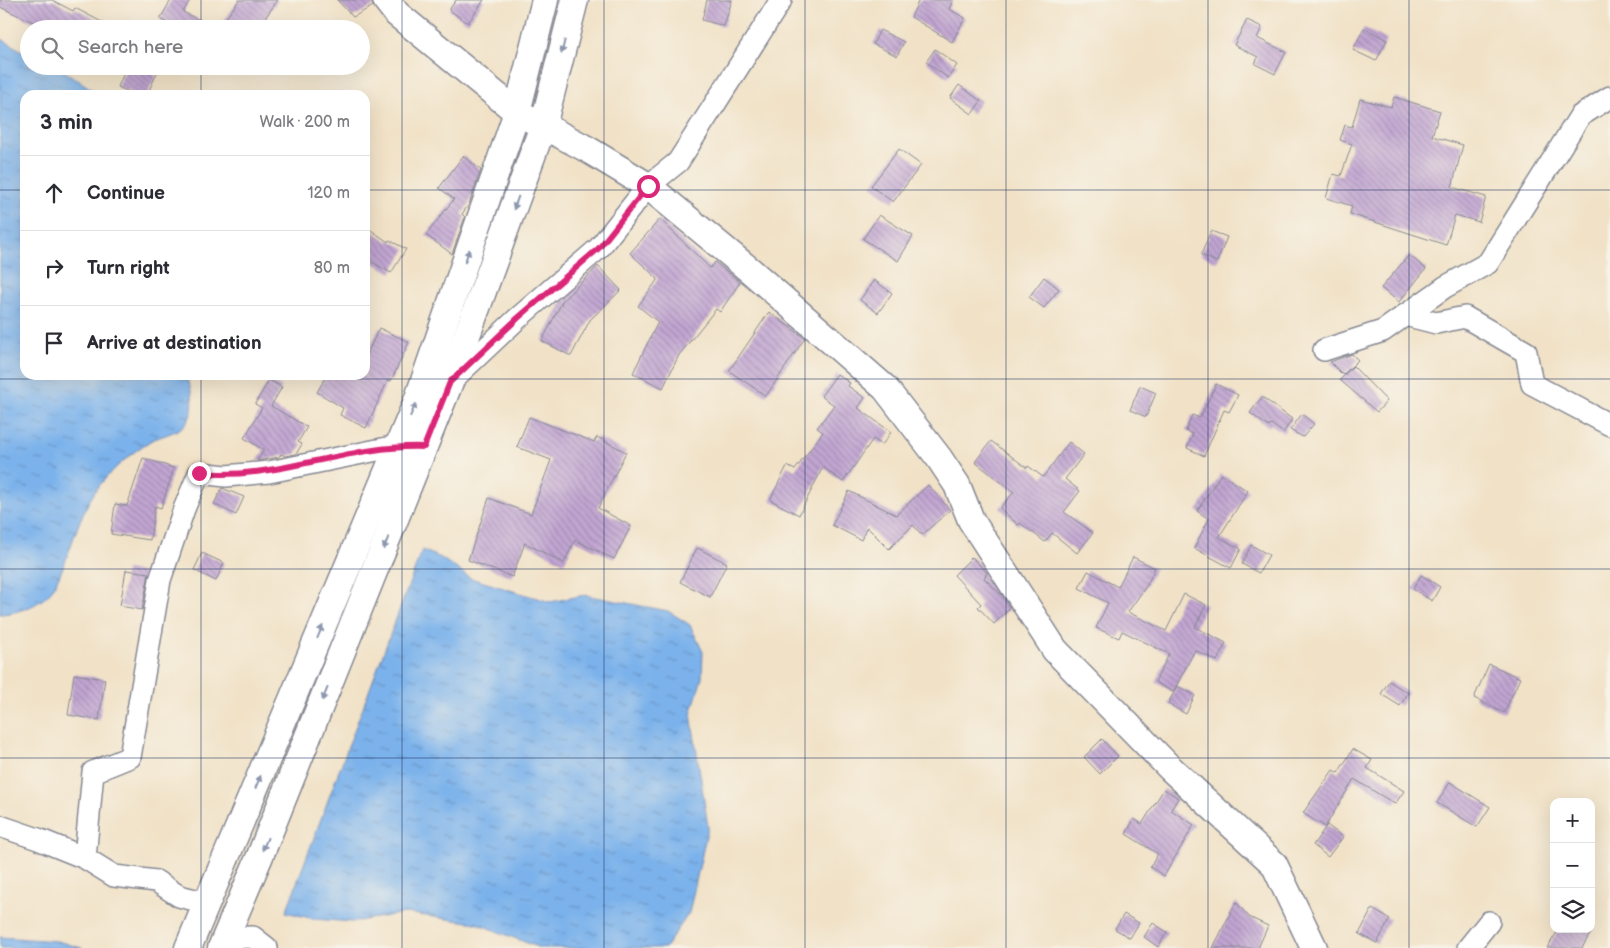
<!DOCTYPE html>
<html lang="en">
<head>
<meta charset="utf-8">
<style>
  :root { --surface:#fff; --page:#f2f2f3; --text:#2b2b33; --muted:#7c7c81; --line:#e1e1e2 }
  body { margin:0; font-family:"Balsamiq Sans",sans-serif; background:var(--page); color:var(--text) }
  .controls { position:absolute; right:15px; bottom:15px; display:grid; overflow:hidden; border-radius:10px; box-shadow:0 5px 20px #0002 }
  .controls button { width:45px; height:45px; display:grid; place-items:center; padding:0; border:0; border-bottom:1px solid var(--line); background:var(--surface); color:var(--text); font:25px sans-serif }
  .stop { position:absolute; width:15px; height:15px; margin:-11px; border:4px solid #db2777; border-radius:50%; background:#fff }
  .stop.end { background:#db2777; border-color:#fff; box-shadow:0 1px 5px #0008 }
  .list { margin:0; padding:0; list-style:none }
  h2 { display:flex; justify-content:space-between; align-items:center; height:65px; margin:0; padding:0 20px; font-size:21px }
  h2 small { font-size:16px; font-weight:400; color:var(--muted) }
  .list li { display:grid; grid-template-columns:32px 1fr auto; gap:15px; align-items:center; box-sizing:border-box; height:75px; padding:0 20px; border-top:1px solid var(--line) }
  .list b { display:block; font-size:19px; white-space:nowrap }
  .list em { font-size:16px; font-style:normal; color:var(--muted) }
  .icon { flex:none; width:28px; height:28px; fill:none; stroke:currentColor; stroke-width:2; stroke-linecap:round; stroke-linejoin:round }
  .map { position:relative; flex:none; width:1610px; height:948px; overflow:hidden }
  .search { position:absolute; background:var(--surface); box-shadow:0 5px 20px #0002; left:20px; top:20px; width:350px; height:55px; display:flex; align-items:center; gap:12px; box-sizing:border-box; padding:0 18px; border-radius:28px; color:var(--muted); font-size:19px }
  .panel { position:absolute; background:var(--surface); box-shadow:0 5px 20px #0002; left:20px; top:90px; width:350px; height:290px; border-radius:15px }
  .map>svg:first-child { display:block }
  .water { fill:url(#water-ripples); stroke:#4c70a4 }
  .building { fill:url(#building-back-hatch) }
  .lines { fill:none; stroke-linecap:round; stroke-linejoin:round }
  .minor-casing { stroke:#868892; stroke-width:24 }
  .major-casing { stroke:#868892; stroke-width:29 }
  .minor { stroke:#fff; stroke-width:21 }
  .major { stroke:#fff; stroke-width:26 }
  .oneway { fill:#8d97ae }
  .route { stroke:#db2777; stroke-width:6 }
  .grid { fill:none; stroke:#1b2f5e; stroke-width:1; stroke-opacity:0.55 }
</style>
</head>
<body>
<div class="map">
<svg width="1610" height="948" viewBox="0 0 1610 948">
  <defs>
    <pattern id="water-ripples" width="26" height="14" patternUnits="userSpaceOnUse" patternTransform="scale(1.25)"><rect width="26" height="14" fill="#7cb2eb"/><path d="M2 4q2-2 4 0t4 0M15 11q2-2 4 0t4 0" fill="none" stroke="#6591c2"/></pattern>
    <pattern id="building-back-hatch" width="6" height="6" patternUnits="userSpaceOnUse" patternTransform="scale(1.25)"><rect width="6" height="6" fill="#c2a6d2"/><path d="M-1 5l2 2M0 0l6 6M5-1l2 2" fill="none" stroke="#9d88ae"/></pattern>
  </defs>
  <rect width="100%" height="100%" fill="#f7f3e8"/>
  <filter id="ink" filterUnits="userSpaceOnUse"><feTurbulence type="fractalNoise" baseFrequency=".02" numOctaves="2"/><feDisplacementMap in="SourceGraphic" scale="10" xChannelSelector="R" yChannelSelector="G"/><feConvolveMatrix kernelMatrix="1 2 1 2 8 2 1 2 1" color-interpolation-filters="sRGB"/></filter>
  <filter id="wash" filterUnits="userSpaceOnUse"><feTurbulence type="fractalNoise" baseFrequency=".0096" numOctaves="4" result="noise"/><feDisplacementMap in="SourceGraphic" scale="20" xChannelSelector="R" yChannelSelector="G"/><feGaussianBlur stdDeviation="1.12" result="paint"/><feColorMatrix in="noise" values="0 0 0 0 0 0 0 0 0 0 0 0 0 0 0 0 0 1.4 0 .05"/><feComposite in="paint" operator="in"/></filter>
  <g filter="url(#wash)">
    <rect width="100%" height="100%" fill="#f1e2c7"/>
    <!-- water -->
    <g class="water">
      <path d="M0 38 29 55V66H56L101 95H25V375H185C192 389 196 404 189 419 183 432 162 435 150 441 131 453 109 472 96 490 75 520 71 557 53 588 43 605 18 613 0 614Z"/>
      <polygon points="422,550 441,558 470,578 550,602 585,595 668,611 690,625 703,652 702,678 691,714 708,827 689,913 665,948 540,948 476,923 405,913 352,922 314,919 286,912"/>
      <polygon points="0,937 57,941 82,948 0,948"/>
    </g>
    <g id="blocks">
      <!-- building -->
      <g class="building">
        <polygon points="0,0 52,0 73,11 75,8 115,29 48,29 0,7"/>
        <polygon points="171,0 190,0 183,12 217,29 178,29 160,19"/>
        <polygon points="239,0 278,0 257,29 218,29"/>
        <polygon points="337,0 371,0 373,6 353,17"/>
        <polygon points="456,0 484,0 468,23 449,10"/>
        <polygon points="707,0 732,0 724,26 702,20"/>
        <polygon points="919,0 953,0 949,9 965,18 952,42 911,17"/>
        <polygon points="1247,20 1262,27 1257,38 1286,52 1275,74 1255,64 1258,57 1234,45"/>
        <polygon points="1364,28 1387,40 1376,61 1353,50"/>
        <polygon points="880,30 904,42 897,56 873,44"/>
        <polygon points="935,49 957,65 948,78 926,62"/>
        <polygon points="127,66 160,66 147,95 136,95 118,87"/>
        <polygon points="959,85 981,101 972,114 950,98"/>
        <polygon points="1394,97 1440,111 1432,136 1463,145 1452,187 1486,197 1479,222 1455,215 1446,245 1350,214 1352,206 1326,198 1333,174 1341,176 1352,144 1340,140 1345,125 1352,127 1360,99 1391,107"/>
        <polygon points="899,149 921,165 893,202 871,186"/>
        <polygon points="463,156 481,170 469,204 462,214 465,217 452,254 426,235 454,199 439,188"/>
        <polygon points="879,215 913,236 898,261 863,239"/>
        <polygon points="660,219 710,268 715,262 740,282 720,312 716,309 679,355 663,388 633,373 658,322 638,306 658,279 630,253"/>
        <polygon points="365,226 388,242 389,240 406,249 391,273 365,258"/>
        <polygon points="1211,231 1227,237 1217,262 1201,255"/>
        <polygon points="1409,255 1426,269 1399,302 1381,288"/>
        <polygon points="598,266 621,290 590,320 571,356 542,341 563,300"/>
        <polygon points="1044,277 1059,289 1044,308 1029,297"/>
        <polygon points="874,280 892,293 878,313 860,300"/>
        <polygon points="769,312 805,338 766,396 729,371"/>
        <polygon points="379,328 409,342 391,381 388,380 366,428 340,415 343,408 317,392 327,375 365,375 365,358"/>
        <polygon points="1352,354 1358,360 1343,375 1330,362"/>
        <polygon points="1353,366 1387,401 1377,412 1340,380"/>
        <polygon points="837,374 850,383 848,386 865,398 858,408 891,432 882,445 873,439 843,482 823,467 799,515 770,500 787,466 795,470 823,432 817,428 834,405 821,396"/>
        <polygon points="269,380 282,387 271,406 307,427 298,442 302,444 296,454 285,456 281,454 279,457 257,461 264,450 244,438 262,408 255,404"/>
        <polygon points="1216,384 1238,395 1229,412 1224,410 1204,456 1187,448 1193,434 1186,431 1192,415 1200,418"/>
        <polygon points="1140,386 1156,393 1146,417 1130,410"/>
        <polygon points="1262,397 1292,419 1283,433 1271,424 1269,427 1250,413"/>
        <polygon points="1302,414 1314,424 1303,437 1290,430"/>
        <polygon points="529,417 594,442 597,437 626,452 598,508 631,526 614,559 575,540 564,563 525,543 512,577 468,560 489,498 531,514 551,460 517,447"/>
        <polygon points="991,441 1027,468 1028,466 1043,477 1069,442 1084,454 1065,479 1080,491 1064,512 1093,533 1077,553 1052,533 1045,542 1020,523 1018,525 1000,508 1014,492 975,462"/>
        <polygon points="143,458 174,468 161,508 155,506 150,540 111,534 115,504 127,506"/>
        <polygon points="1221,474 1248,491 1219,537 1241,549 1231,568 1194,548 1209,519 1197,511"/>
        <polygon points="928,485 950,510 922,535 913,525 889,549 867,527 861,540 832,525 849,491 896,515"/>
        <polygon points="222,488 244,497 236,515 214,504"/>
        <polygon points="1251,545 1269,555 1259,573 1242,564"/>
        <polygon points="697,548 727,563 710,597 680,582"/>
        <polygon points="202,553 224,563 216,581 194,570"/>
        <polygon points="972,557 987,573 984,578 1002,595 1010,608 994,624 978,607 981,604 954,575"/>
        <polygon points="1133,557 1155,568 1147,585 1128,612 1166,631 1184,594 1206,605 1195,627 1226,643 1217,661 1195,650 1173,692 1155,682 1169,654 1122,631 1119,638 1096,628 1108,603 1079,588 1088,571 1118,587"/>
        <polygon points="126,570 149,573 142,610 120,606"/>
        <polygon points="1421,575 1440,587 1432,601 1413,589"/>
        <polygon points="1489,664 1520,678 1504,713 1474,698"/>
        <polygon points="74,674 105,679 99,720 68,715"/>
        <polygon points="1389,681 1408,693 1400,706 1381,694"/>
        <polygon points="1177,686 1195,695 1186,714 1168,704"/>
        <polygon points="1102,739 1118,756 1100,774 1084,757"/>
        <polygon points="1353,749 1372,760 1367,768 1404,791 1395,804 1354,779 1325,827 1303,813 1333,770 1338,773"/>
        <polygon points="1450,782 1490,807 1477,827 1437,803"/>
        <polygon points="1164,789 1178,798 1171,810 1194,825 1164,876 1150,867 1158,854 1126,834 1134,819 1142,824"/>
        <polygon points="1327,825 1343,837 1328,857 1313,845"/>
        <polygon points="1236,902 1249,917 1268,926 1258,948 1213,948"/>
        <polygon points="1372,909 1390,919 1377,943 1359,934"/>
        <polygon points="1124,914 1139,923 1130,938 1115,929"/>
        <polygon points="1153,923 1167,932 1158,947 1144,937"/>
        <polygon points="1559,929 1593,929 1582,948 1547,948"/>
      </g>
    </g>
  </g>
  <g filter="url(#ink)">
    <use href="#blocks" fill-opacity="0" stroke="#868892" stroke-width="1"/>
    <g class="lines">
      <defs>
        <g id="minor">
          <polyline points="1405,315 1436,323 1465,317 1526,352 1532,384 1610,425"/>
          <polyline points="1324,350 1383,331 1445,287 1488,263 1580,116 1610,97"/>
          <polyline points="450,382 518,318 599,248 648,186 678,162 781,0"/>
          <polyline points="0,826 38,839 85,858"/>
          <polyline points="207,903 179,896 156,881 114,876 85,858 93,772 130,757 160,580 184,509 199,473 226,476 269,472 397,446 411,446"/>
          <polyline points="225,938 253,937 267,948"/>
          <polyline points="1468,948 1489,922"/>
        </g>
        <g id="major">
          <polyline points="386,0 397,14 517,112 587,149 648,186 752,272 885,388 939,458 957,485 971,520 1055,650 1170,768 1274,864 1314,948"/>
          <polyline points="188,948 417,401 517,112 545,0"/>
          <polyline points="221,948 262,851 450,382 543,126 575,0"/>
        </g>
      </defs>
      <!-- minor casing -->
      <use href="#minor" class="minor-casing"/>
      <!-- major casing -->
      <use href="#major" class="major-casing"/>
      <!-- minor -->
      <use href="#minor" class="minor"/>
      <!-- major -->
      <use href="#major" class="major"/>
    </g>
    <!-- one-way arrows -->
    <defs><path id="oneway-solid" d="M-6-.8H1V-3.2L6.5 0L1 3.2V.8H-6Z" transform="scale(1.25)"/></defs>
    <g class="oneway">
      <use href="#oneway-solid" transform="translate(563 47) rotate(104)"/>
      <use href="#oneway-solid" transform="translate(516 203) rotate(110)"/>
      <use href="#oneway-solid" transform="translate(467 256) rotate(-71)"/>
      <use href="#oneway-solid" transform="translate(413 410) rotate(-66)"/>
      <use href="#oneway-solid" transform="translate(386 543) rotate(112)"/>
      <use href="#oneway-solid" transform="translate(320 632) rotate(-67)"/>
      <use href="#oneway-solid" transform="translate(325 694) rotate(112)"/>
      <use href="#oneway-solid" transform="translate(258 782) rotate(-67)"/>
      <use href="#oneway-solid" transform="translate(265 844) rotate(112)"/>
    </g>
  </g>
  <g class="lines" filter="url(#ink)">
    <!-- route -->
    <path class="route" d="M199 473C276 481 347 444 424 447L450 382 518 318 599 248 648 186"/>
  </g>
  <!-- grid -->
  <path class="grid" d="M201 0V29M402 0V948M604 0V948M805 0V948M1006 0V948M1208 0V948M1409 0V948M201 66V95M0 190H25M365 190H1610M201 375V948M0 379H1610M0 569H1610M0 758H1610"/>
</svg>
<div class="controls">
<button>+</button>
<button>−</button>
<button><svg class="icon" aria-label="layers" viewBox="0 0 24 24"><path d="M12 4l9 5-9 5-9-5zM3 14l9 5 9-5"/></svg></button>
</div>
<div class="stop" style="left:648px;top:186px"></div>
<div class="stop end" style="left:199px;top:473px"></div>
<div class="search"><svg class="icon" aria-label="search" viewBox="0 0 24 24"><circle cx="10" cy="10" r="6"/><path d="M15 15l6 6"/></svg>Search here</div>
<section class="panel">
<h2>3 min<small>Walk · 200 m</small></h2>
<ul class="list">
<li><svg class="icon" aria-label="ahead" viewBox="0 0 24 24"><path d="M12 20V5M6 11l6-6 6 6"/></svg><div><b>Continue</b></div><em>120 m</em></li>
<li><svg class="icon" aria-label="right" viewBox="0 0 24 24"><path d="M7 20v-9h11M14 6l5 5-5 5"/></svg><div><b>Turn right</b></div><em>80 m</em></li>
<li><svg class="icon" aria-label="arrive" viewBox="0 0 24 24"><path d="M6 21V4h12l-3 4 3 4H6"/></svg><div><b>Arrive at destination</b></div></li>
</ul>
</section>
</div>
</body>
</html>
